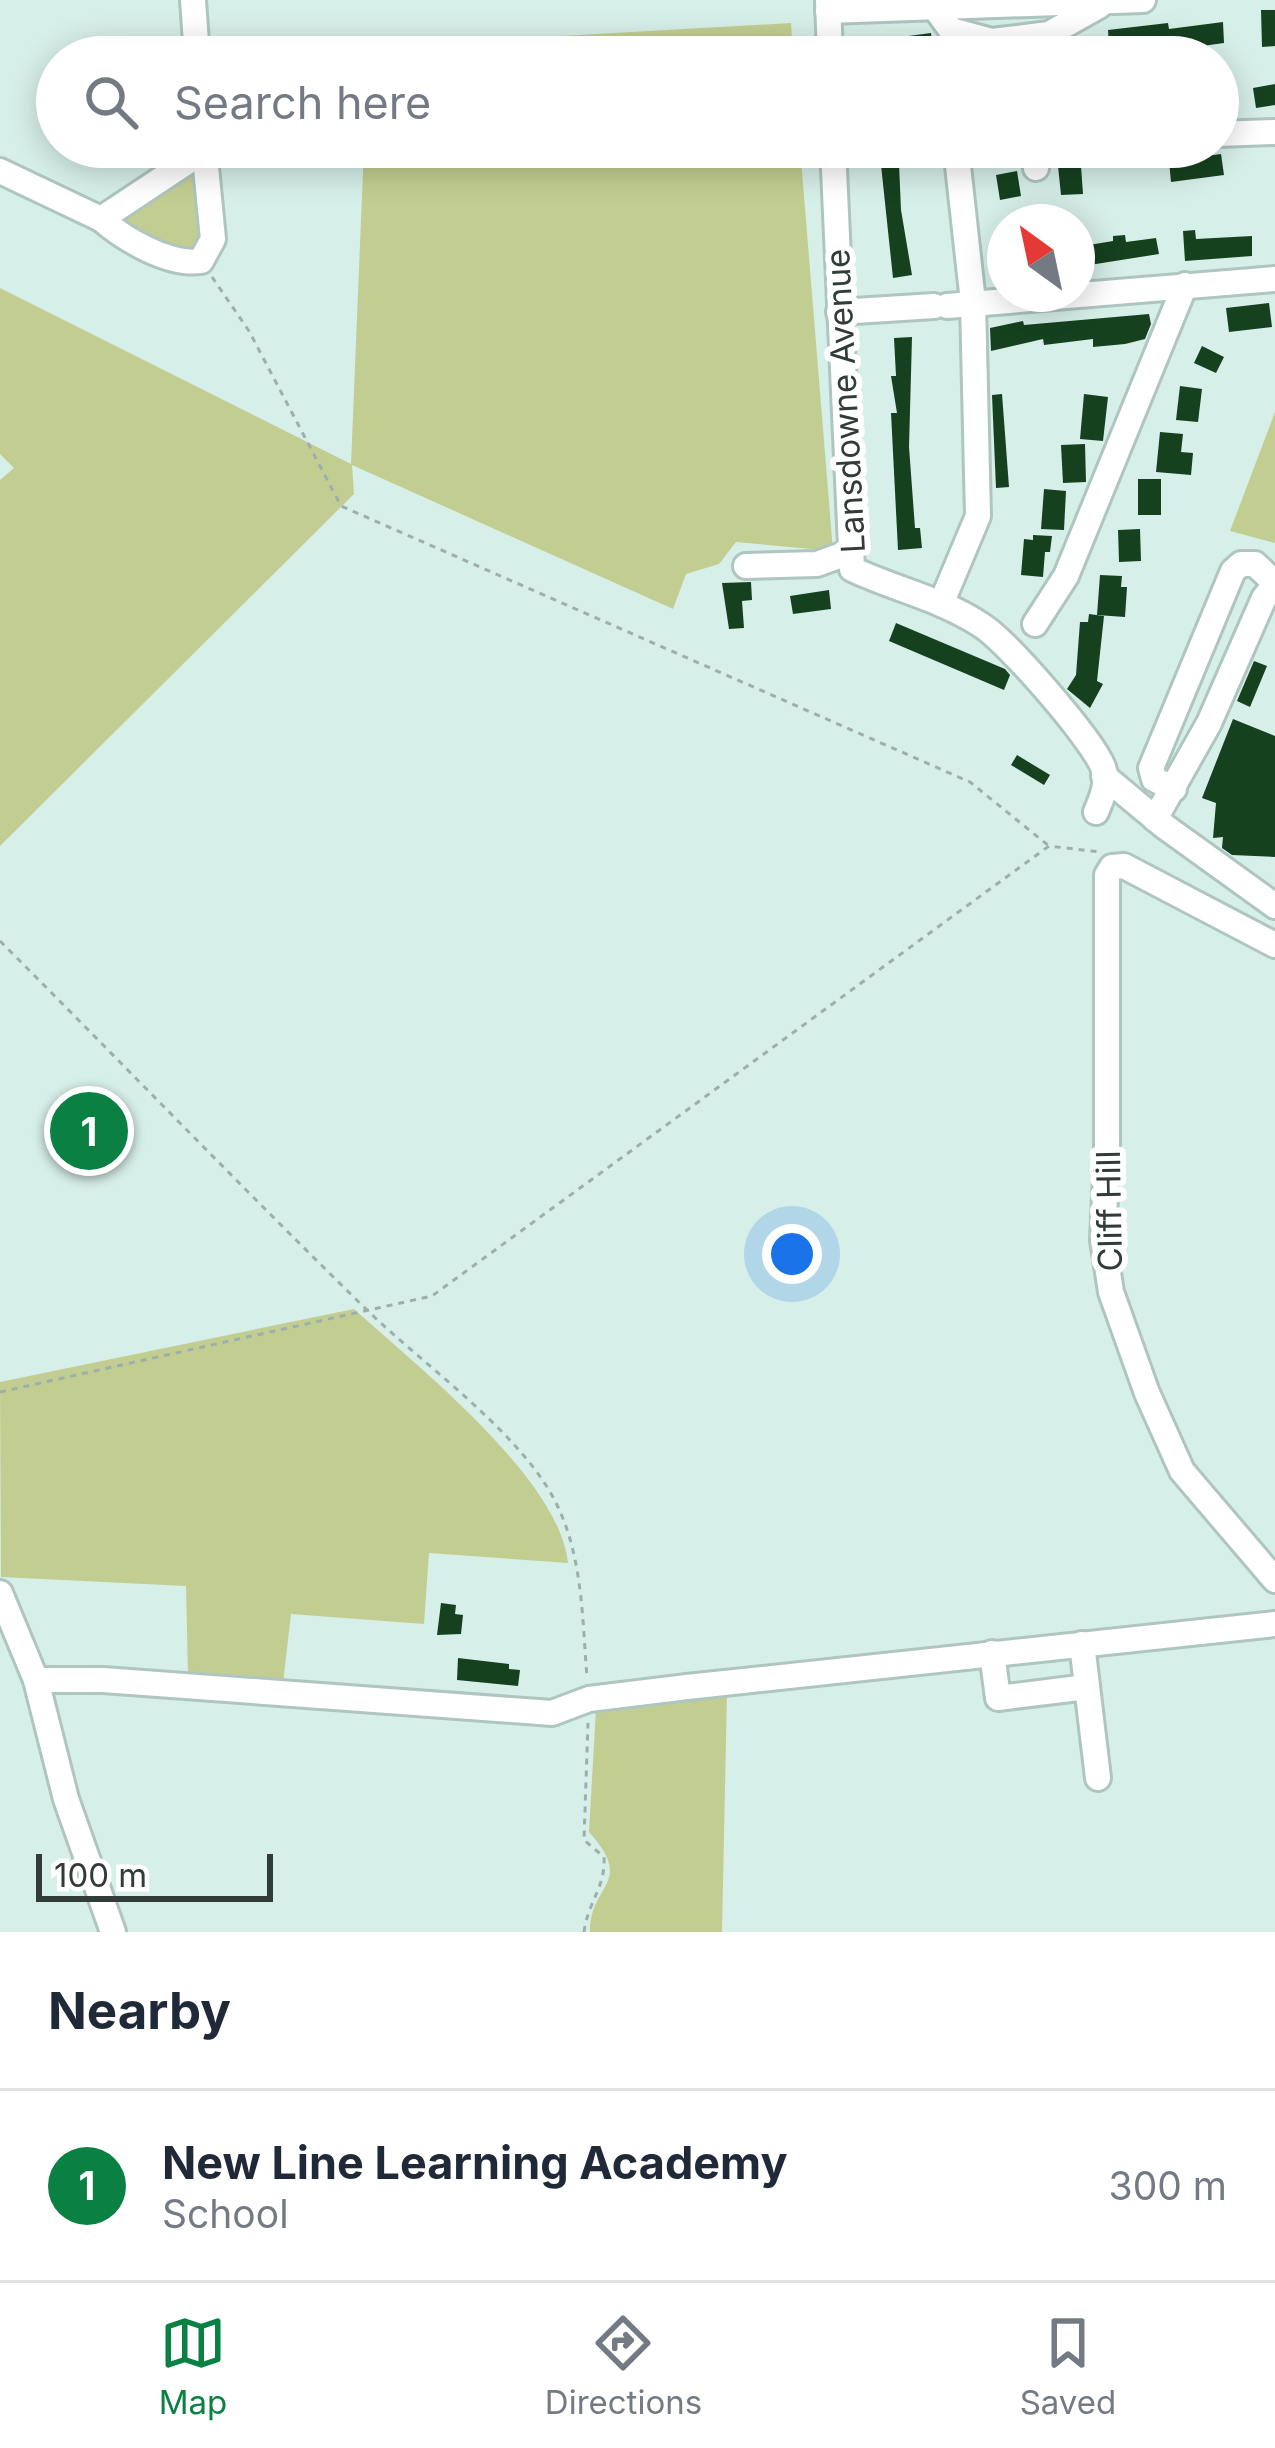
<!DOCTYPE html>
<html lang="en">
<head>
<meta charset="utf-8">
<style>
  :root { --surface:#fff; --page:#f6f6f7; --text:#1f2937; --muted:#747a83; --line:#e0e1e3; --accent:#0b8043 }
  body { margin:0; font-family:Inter,sans-serif; background:var(--page); color:var(--text) }
  .compass { position:absolute; left:987px; top:204px; width:108px; height:108px; border-radius:50%; background:var(--surface); box-shadow:0 6px 30px #0003; rotate:327deg }
  .scale { position:absolute; left:36px; bottom:30px; width:237px; box-sizing:border-box; padding-left:12px; border:6px solid #313b38; border-top:0; font-size:33px; line-height:42px; white-space:nowrap; color:#313b38; -webkit-text-stroke:9px #fff; paint-order:stroke }
  .you { position:absolute; left:792px; top:1254px; width:42px; height:42px; margin:-30px; border:9px solid #fff; border-radius:50%; background:#1a73e8; box-shadow:0 0 0 18px #1a73e833 }
  .badge { display:grid; place-items:center; width:78px; height:78px; border-radius:50%; background:var(--accent); color:#fff; font-size:39px; font-weight:700 }
  .pin { position:absolute; translate:-50% -50%; border:6px solid #fff; box-shadow:0 3px 12px #0006 }
  .list { margin:0; padding:0; list-style:none }
  h2 { display:flex; justify-content:space-between; align-items:center; height:156px; margin:0; padding:0 48px; font-size:51px }
  h2 small { font-size:39px; font-weight:400; color:var(--muted) }
  .list li { display:grid; grid-template-columns:78px 1fr auto; gap:36px; align-items:center; box-sizing:border-box; height:192px; padding:0 48px; border-top:3px solid var(--line) }
  .list b { display:block; font-size:45px; white-space:nowrap }
  .list p { margin:0; font-size:39px; white-space:nowrap; color:var(--muted) }
  .list em { font-size:39px; font-style:normal; color:var(--muted) }
  .icon { flex:none; width:66px; height:66px; fill:none; stroke:currentColor; stroke-width:2; stroke-linecap:round; stroke-linejoin:round }
  .map { position:relative; flex:none; width:1275px; height:1932px; overflow:hidden }
  .search { position:absolute; background:var(--surface); box-shadow:0 6px 30px #0003; left:36px; right:36px; top:36px; height:132px; display:flex; align-items:center; gap:30px; box-sizing:border-box; padding:0 42px; border-radius:66px; color:var(--muted); font-size:45px }
  .sheet { height:348px; background:var(--surface) }
  nav { display:flex; justify-content:space-around; align-items:center; box-sizing:border-box; height:168px; border-top:3px solid var(--line); background:var(--surface); font-size:33px; color:var(--muted) }
  nav a { display:grid; justify-items:center; gap:6px }
  nav .on { color:var(--accent) }
  .map>svg:first-child { display:block }
  .green { fill:#c2ce91 }
  .building { fill:#15411f }
  .lines { fill:none; stroke-linecap:round; stroke-linejoin:round }
  .minor-casing { stroke:#aec5c0; stroke-width:30 }
  .path { stroke:#9cafaa; stroke-width:3; stroke-dasharray:6 6; stroke-linecap:butt }
  .minor { stroke:#fff; stroke-width:24 }
  .labels { text-anchor:middle; stroke-width:12; stroke-linejoin:round; paint-order:stroke }
  .street-label { font-size:33px; fill:#313b38; stroke:#fff }
</style>
</head>
<body>
<div class="map">
<svg width="1275" height="1932" viewBox="0 0 1275 1932">
  <rect width="100%" height="100%" fill="#d7efe9"/>
  <!-- green -->
  <g class="green">
    <polygon points="791,23 793,57 368,57 368,47"/>
    <polygon points="364,147 800,147 833,551 736,542 719,564 686,574 673,609 352,465 354,494 0,846 0,480 14,468 0,454 0,288 351,464"/>
    <path d="M198 171 201 243C179 261 147 236 125 225L124 219Z"/>
    <polygon points="1275,412 1275,543 1230,531"/>
    <path d="M354 1309C416 1365 560 1479 568 1563L429 1553 424 1624 291 1614 283 1683 188 1676 186 1586 1 1577 0 1382Z"/>
    <path d="M727 1692 722 1932H590C589 1884 636 1884 589 1832L596 1709Z"/>
  </g>
  <!-- building -->
  <g class="building">
    <polygon points="1261,10 1275,10 1275,46 1262,47"/>
    <polygon points="1223,22 1224,43 1144,54 1143,43 1110,47 1111,57 1074,57 1073,49 1109,44 1108,30 1168,23 1169,29"/>
    <polygon points="931,33 934,57 903,57 903,54 880,57 878,40"/>
    <polygon points="1275,84 1275,105 1256,108 1253,88"/>
    <polygon points="1056,147 1079,147 1079,153 1086,152 1087,166 1081,166 1083,194 1061,195"/>
    <polygon points="1118,147 1159,147 1160,165 1119,167"/>
    <polygon points="1221,154 1224,175 1171,182 1169,161"/>
    <polygon points="899,164 901,210 912,275 893,278 881,165"/>
    <polygon points="1017,171 1021,196 1000,200 996,175"/>
    <polygon points="1195,230 1196,239 1252,236 1252,256 1185,261 1183,231"/>
    <polygon points="1125,235 1126,242 1156,238 1159,254 1077,267 1077,247 1113,241 1113,236"/>
    <polygon points="1269,303 1272,327 1229,332 1226,308"/>
    <polygon points="1149,314 1151,324 1145,339 1125,344 1093,347 1093,339 1044,345 1043,339 991,351 990,328 1023,321 1024,325"/>
    <polygon points="912,337 909,447 915,528 920,528 922,548 898,550 891,413 897,413 891,376 896,376 894,338"/>
    <polygon points="1202,346 1224,357 1216,373 1194,363"/>
    <polygon points="1180,386 1202,389 1198,422 1176,420"/>
    <polygon points="1002,394 1009,487 996,488 992,395"/>
    <polygon points="1084,394 1108,397 1103,441 1080,439"/>
    <polygon points="1160,432 1183,434 1181,452 1193,453 1191,475 1156,472"/>
    <polygon points="1085,444 1086,482 1063,483 1061,445"/>
    <rect x="1138" y="479" width="23" height="36"/>
    <polygon points="1044,489 1066,491 1064,530 1041,529"/>
    <polygon points="1140,529 1141,561 1119,562 1118,530"/>
    <polygon points="1033,535 1052,536 1050,552 1045,552 1043,577 1021,575 1024,539 1033,540"/>
    <polygon points="1100,575 1122,576 1121,587 1127,587 1125,617 1097,615"/>
    <polygon points="751,582 752,600 742,601 744,628 729,629 722,583"/>
    <polygon points="829,590 831,609 793,614 790,596"/>
    <polygon points="1089,614 1104,616 1097,681 1103,684 1090,708 1067,689 1076,675 1080,622 1088,622"/>
    <polygon points="896,623 1005,669 1010,675 1004,690 889,641"/>
    <polygon points="1254,661 1267,666 1250,707 1237,701"/>
    <polygon points="1233,719 1275,736 1275,857 1232,855 1222,848 1223,837 1213,838 1216,803 1202,798"/>
    <polygon points="1017,755 1050,775 1044,785 1011,765"/>
    <polygon points="441,1603 456,1605 455,1614 463,1615 461,1634 437,1635"/>
    <polygon points="458,1658 509,1664 509,1669 520,1670 518,1686 457,1680"/>
  </g>
  <g class="lines">
    <defs>
      <g id="minor">
        <polyline points="193,0 197,57"/>
        <polyline points="828,0 830,57"/>
        <polyline points="935,8 951,30 992,41 1049,34 1099,6"/>
        <polyline points="828,11 1143,0"/>
        <polyline points="1218,134 1275,132"/>
        <path d="M833 147 852 569C894 589 942 599 981 625 1007 641 1092 739 1103 767 1109 782 1102 798 1096 812"/>
        <polyline points="1036,168 1039,147"/>
        <polyline points="0,171 101,219 205,150"/>
        <path d="M101 219C124 239 169 266 201 261L213 239 204 147"/>
        <polyline points="947,306 1275,279"/>
        <polyline points="839,312 934,306"/>
        <polyline points="746,566 817,564 850,552"/>
        <polyline points="941,604 978,516 973,302 958,166"/>
        <polyline points="1035,624 1066,576 1185,285"/>
        <polyline points="1104,776 1164,826 1275,906"/>
        <polyline points="1174,789 1154,779 1151,768 1233,571 1241,564 1255,564 1275,583"/>
        <polyline points="1155,819 1209,723 1264,598 1275,585"/>
        <polyline points="1275,945 1124,866 1112,867 1107,875 1107,1152 1103,1240 1111,1292 1147,1393 1182,1471 1275,1580"/>
        <polyline points="0,1593 36,1680 66,1799 113,1932"/>
        <polyline points="1082,1644 1098,1778"/>
        <polyline points="992,1653 998,1698 1087,1687"/>
        <polyline points="36,1680 103,1680 552,1713 589,1699 687,1687 1275,1624"/>
      </g>
    </defs>
    <!-- minor casing -->
    <use href="#minor" class="minor-casing"/>
    <!-- path -->
    <g class="path">
      <polyline points="212,277 249,331 341,506 970,782 1049,846"/>
      <path d="M0 941C123 1064 243 1189 368 1311 424 1365 518 1431 554 1499 583 1554 582 1617 587 1677"/>
      <polyline points="0,1392 432,1296 1049,846 1100,852"/>
      <path d="M584 1932C588 1902 606 1886 604 1857L584 1840 588 1723"/>
    </g>
    <!-- minor -->
    <use href="#minor" class="minor"/>
  </g>
  <g class="labels">
    <!-- street labels -->
    <g class="street-label">
      <text transform="translate(845 401) rotate(-93)" y="12">Lansdowne Avenue</text>
      <text transform="translate(1109 1211) rotate(-91)" y="12">Cliff Hill</text>
    </g>
  </g>
</svg>
<svg class="compass" viewBox="-18 -18 36 36"><path d="M0-13l5 13h-10z" fill="#e53935"/><path d="M0 13l5-13h-10z" fill="#747a83"/></svg>
<div class="scale">100 m</div>
<div class="you"></div>
<div class="pin badge" style="left:89px;top:1131px">1</div>
<div class="search"><svg class="icon" aria-label="search" viewBox="0 0 24 24"><circle cx="10" cy="10" r="6"/><path d="M15 15l6 6"/></svg>Search here</div>
</div>
<section class="sheet">
<h2>Nearby<small></small></h2>
<ul class="list">
<li><span class="badge">1</span><div><b>New Line Learning Academy</b><p>School</p></div><em>300 m</em></li>
</ul>
</section>
<nav>
<a class="on"><svg class="icon" aria-label="map" viewBox="0 0 24 24"><path d="M3 6l6-2 6 2 6-2v14l-6 2-6-2-6 2zM9 4v14M15 6v14"/></svg>Map</a>
<a><svg class="icon" aria-label="directions" viewBox="0 0 24 24"><path d="M12 3l9 9-9 9-9-9zM9 14v-3h6M13 9l2 2-2 2"/></svg>Directions</a>
<a><svg class="icon" aria-label="saved" viewBox="0 0 24 24"><path d="M7 4h10v16l-5-4-5 4z"/></svg>Saved</a>
</nav>
</body>
</html>
